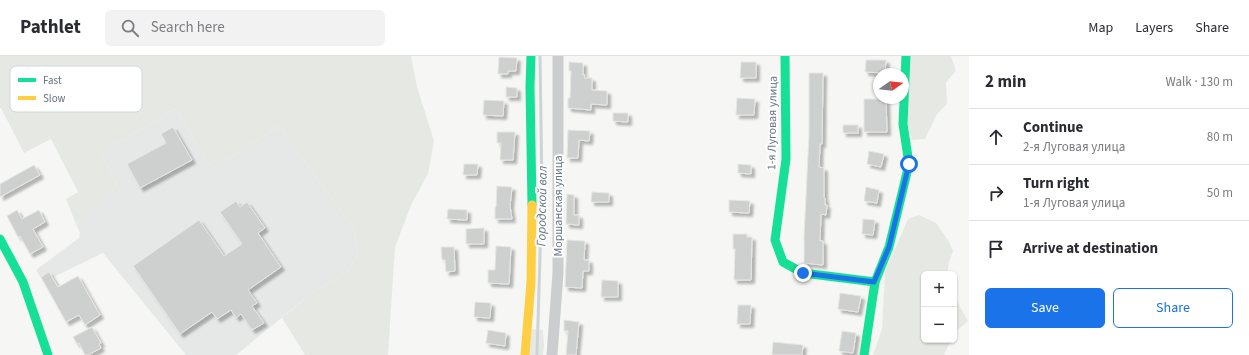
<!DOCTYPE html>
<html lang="en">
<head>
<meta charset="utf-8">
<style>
  :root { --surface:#fff; --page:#f2f2f3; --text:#2b2b33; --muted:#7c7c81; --line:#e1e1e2; --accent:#1a73e8 }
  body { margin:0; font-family:"Source Sans 3",sans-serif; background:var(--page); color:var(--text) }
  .controls { position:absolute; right:12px; bottom:12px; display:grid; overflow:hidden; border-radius:6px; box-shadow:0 1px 3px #0004 }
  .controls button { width:36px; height:36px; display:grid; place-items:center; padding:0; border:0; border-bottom:1px solid var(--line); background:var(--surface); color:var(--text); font:20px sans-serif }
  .compass { position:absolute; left:873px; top:12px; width:36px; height:36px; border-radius:50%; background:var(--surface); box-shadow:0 1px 3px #0004; rotate:75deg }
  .stop { position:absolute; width:12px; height:12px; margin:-9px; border:3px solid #1a73e8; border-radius:50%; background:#fff }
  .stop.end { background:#1a73e8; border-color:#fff; box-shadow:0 1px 4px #0008 }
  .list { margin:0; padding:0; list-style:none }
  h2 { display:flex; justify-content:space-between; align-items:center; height:52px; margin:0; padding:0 16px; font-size:17px }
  h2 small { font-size:13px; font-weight:400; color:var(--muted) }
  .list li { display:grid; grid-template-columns:26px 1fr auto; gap:12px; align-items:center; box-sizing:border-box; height:56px; padding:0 16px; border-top:1px solid var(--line) }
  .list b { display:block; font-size:15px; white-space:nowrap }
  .list p { margin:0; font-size:13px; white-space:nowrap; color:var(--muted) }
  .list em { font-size:13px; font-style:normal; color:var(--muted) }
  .actions { display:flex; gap:8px; padding:12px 16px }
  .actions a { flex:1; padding:9px 0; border:1px solid var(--accent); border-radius:6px; text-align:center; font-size:14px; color:var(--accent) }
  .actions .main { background:var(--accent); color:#fff }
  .icon { flex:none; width:22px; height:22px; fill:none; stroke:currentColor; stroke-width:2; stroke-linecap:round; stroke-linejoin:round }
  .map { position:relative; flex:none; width:969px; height:299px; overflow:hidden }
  header { display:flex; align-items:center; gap:24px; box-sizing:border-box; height:56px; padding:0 20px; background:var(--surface); border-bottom:1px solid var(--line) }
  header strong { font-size:19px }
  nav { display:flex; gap:22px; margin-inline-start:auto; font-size:14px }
  .search { width:280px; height:36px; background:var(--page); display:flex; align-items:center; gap:10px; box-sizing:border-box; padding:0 14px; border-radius:6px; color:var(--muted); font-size:15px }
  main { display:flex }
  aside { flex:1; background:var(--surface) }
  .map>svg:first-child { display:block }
  .built { fill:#e6e8e7 }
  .green { fill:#e6e9e3 }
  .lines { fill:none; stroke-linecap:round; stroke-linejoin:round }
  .stream { stroke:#cdd4d8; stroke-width:3 }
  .building { fill:#ced0d0; stroke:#e6e6e4; filter:url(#shadow) }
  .street { stroke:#cccdce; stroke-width:11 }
  .fast { stroke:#16e098; stroke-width:9 }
  .slow { stroke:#ffcf43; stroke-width:9 }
  .route { stroke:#1a73e8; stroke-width:5 }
  .labels { text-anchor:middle; stroke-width:4; stroke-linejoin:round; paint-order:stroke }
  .street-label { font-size:12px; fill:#677584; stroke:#fff }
  .water-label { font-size:13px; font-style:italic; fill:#637680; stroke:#fff }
  .key { fill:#fff; stroke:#d1d6da; stroke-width:1 }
  .key-label { font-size:11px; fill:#677584 }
</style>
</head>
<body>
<header>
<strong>Pathlet</strong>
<div class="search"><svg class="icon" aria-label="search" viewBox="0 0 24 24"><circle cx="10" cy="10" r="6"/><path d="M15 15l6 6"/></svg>Search here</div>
<nav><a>Map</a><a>Layers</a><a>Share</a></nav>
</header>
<main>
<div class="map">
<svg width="969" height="299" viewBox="0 0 969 299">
  <defs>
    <filter id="shadow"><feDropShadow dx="3.5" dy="3.5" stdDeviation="1" flood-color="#0004"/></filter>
  </defs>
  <rect width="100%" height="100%" fill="#f6f6f5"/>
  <!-- built -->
  <polygon class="built" points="175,53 213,113 279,70 354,173 358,200 346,217 311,238 236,299 186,299 103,197 43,226 36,214 79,182 80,177 76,168 117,128 101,97"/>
  <!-- green -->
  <g class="green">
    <polygon points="0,0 411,0 417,31 434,85 428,118 412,147 395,191 388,299 305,299 282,262 311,238 346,217 358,200 354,173 279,70 213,113 175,53 101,97 117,128 76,168 66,143 78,136 51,83 24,97 1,52 0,52"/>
    <polygon points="908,0 951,0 956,15 946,26 947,48 937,58 925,83 912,84 907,66"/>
    <polygon points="919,159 936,167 948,184 953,195 949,206 947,218 924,218 924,284 951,284 944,299 873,299 882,273 885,216 908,163"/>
    <polygon points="954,240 968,265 954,277"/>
    <polygon points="532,273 543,274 544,290 543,299 527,299"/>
  </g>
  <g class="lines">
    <!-- stream -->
    <polyline class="stream" points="537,299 542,134 540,0"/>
  </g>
  <!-- building -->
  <g class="building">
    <polygon points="499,1 517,2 516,15 508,15 508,18 498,18"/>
    <polygon points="866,4 886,4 885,17 865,16"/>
    <polygon points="569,6 583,7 583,19 585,19 584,22 592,22 592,34 607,35 607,49 591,48 591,54 568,52 568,42 570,42 571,15 569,15"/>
    <polygon points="741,6 756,6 756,22 740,22"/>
    <polygon points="809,17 823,17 822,88 820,88 819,111 824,112 824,142 825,142 825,149 827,149 826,159 821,158 820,185 823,185 823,209 804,207 804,181 809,78"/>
    <polygon points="506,31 517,32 517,41 506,41"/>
    <polygon points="737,42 755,43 754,59 736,59"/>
    <polygon points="864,43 886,43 887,76 864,76"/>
    <polygon points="484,44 504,45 503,60 483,59"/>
    <polygon points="613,57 628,57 628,66 613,65"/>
    <rect x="843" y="69" width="15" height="8"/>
    <polygon points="173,71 192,104 140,132 127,108 166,87 161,78"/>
    <polygon points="568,74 590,75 589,85 579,84 578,102 567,102"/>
    <polygon points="497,76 515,76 513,104 500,104 501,87 497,87"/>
    <polygon points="869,95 884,98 881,111 867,108"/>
    <polygon points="464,108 478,108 477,119 463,119"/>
    <polygon points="738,108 751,109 751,118 738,117"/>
    <polygon points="34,109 40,119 0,141 0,128"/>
    <polygon points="497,130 512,131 510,150 512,163 495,163 495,151 496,151"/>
    <polygon points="866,131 879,134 877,147 864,145"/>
    <polygon points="592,136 609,137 609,146 591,146"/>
    <polygon points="567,138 574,139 574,159 579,159 579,169 566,168"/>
    <polygon points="729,144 750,145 749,157 729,156"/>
    <polygon points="236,145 240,151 247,146 265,172 258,177 281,211 248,234 257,247 252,250 264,267 252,274 241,258 236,262 231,254 217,263 212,256 180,278 133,210 199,164 224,200 242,188 220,156"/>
    <polygon points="448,153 467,154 467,164 447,163"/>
    <polygon points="17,154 22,163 39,154 45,166 33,173 43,191 30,198 20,180 18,181 7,160"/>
    <polygon points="863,163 875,164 873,179 862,178"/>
    <polygon points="484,172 484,188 466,188 466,173"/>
    <polygon points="733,178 747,178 747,181 752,181 751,224 734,224 735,193 733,193"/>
    <polygon points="567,184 585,185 584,204 589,204 589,215 583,215 582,232 565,231"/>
    <polygon points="496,190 511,191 509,228 488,227 488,214 495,214"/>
    <polygon points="441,191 454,191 455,215 446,216 445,204 442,204"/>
    <polygon points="49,216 58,231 78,220 100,259 85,269 79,259 66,266 41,221"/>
    <polygon points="602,224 618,225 618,241 601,241"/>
    <polygon points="840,237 861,240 858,256 838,253"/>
    <polygon points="475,246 491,247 490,262 474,261"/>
    <polygon points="738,249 751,249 750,268 737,268"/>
    <polygon points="564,264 579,266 576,299 566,299 568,275 564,275"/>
    <polygon points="92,271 101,287 99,288 101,292 88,299 85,299 79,287 77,288 73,281"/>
    <polygon points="488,274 506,277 505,290 486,287"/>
    <polygon points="842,275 856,277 853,297 839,295"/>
    <polygon points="773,286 803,289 802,299 772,299"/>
  </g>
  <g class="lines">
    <!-- street -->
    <polyline class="street" points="552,299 558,217 558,0"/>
    <!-- fast -->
    <g class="fast">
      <polyline points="531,0 530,31 532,149"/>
      <polyline points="785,0 786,103 775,184 783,206 803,217 875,226"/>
      <polyline points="0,183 23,226 48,299"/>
      <polyline points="864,299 875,226 889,191 909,108 903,68 906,0"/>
    </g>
    <!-- slow -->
    <polyline class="slow" points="525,299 531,226 532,149"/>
  </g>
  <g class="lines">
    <!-- route -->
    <polyline class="route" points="803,217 874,226 889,191 909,108"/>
  </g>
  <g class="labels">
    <!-- street labels -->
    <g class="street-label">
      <text transform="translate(772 67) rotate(-89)" y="4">1-я Луговая улица</text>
      <text transform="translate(558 150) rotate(-90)" y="4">Моршанская улица</text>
    </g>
    <!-- water labels -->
    <g class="water-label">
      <text transform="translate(541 150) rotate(-89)" y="5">Городской вал</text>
    </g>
  </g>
  <!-- legend -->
  <rect x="10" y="10" width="132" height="46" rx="6" class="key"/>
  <rect x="18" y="22" width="18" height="4" fill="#16e098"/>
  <rect x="18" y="40" width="18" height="4" fill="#ffcf43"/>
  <g class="key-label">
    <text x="43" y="28">Fast</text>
    <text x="43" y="46">Slow</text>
  </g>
</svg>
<div class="controls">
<button>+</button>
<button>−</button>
</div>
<svg class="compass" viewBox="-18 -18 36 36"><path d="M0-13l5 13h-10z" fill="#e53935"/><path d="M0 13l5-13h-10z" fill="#7c7c81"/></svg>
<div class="stop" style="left:909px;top:108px"></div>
<div class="stop end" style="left:803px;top:217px"></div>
</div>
<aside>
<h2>2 min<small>Walk · 130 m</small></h2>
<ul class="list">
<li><svg class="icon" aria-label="ahead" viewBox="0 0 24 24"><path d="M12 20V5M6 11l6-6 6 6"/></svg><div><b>Continue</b><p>2-я Луговая улица</p></div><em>80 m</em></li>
<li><svg class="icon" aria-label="right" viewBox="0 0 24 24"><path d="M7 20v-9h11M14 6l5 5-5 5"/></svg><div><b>Turn right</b><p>1-я Луговая улица</p></div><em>50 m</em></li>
<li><svg class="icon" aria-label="arrive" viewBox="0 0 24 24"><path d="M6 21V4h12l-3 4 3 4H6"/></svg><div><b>Arrive at destination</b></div></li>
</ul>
<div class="actions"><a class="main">Save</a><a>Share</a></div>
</aside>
</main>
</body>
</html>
